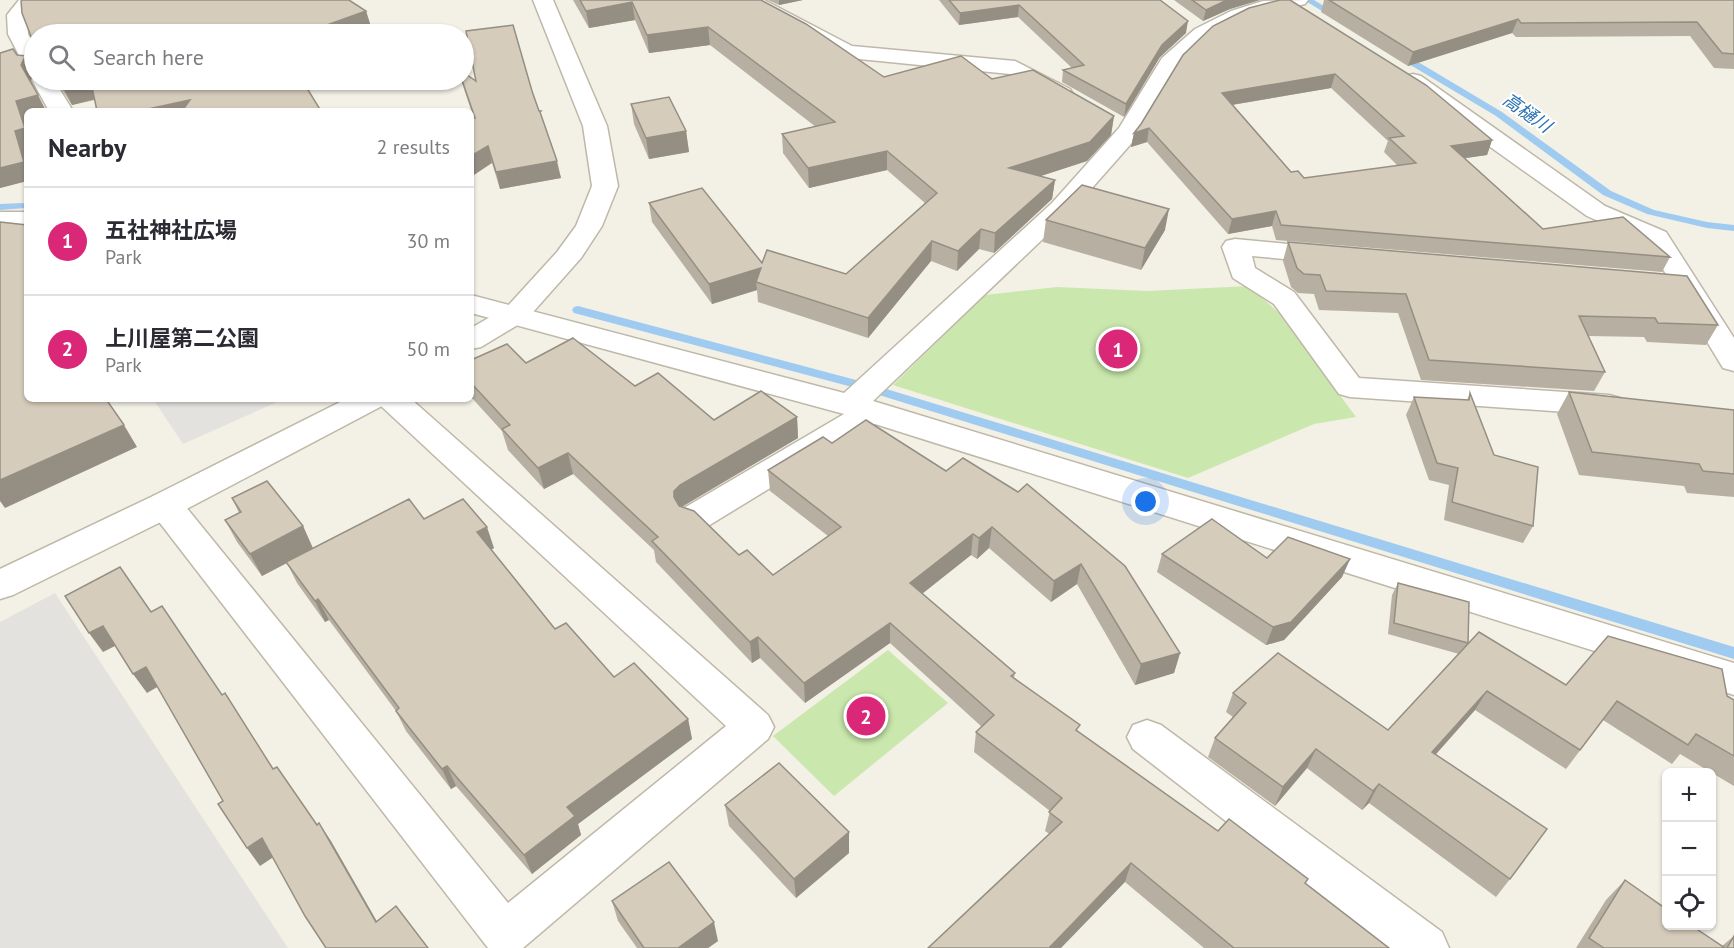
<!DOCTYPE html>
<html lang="en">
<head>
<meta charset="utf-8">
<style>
  :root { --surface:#fff; --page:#f7f7f7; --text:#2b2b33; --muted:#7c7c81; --line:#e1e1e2; --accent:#db2777 }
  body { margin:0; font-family:"PT Sans","Noto Sans JP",sans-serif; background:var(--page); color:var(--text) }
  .controls { position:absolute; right:18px; bottom:18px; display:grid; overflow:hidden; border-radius:9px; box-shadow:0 2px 4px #0004 }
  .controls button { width:54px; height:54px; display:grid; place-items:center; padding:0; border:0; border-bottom:2px solid var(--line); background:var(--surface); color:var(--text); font:30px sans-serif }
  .you { position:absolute; left:1146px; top:502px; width:21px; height:21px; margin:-15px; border:4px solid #fff; border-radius:50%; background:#1a73e8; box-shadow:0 0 0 9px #1a73e833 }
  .badge { display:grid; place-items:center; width:39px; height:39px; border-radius:50%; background:var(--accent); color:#fff; font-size:20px; font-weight:700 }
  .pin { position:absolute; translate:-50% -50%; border:3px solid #fff; box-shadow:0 2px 6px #0006 }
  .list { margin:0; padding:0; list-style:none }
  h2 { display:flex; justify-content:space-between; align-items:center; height:78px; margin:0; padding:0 24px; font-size:26px }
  h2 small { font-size:20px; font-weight:400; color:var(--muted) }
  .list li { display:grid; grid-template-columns:39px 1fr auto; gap:18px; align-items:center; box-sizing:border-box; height:108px; padding:0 24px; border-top:2px solid var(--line) }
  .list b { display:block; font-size:22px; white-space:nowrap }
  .list p { margin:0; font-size:20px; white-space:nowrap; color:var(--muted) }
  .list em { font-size:20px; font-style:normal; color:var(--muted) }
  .icon { flex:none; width:33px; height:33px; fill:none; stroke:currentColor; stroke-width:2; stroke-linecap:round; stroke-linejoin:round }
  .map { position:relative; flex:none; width:1734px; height:948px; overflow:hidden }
  .search { position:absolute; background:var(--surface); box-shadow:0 2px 4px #0004; left:24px; top:24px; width:450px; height:66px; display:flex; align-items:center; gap:15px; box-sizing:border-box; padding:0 21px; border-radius:33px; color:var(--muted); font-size:22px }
  .panel { position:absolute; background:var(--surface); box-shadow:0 2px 4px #0004; left:24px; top:108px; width:450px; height:294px; border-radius:9px }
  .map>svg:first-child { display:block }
  .green { fill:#cae8ad }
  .parking { fill:#e4e2de }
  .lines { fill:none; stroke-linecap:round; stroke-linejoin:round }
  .stream { fill:#a0cbf1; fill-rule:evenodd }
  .minor-casing { stroke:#bfb8a8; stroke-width:3 }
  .tertiary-casing { stroke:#bfb8a8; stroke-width:3 }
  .minor { fill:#fff; fill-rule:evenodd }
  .tertiary { fill:#fff; fill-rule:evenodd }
  .wall { fill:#b7afa1; fill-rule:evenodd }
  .shaded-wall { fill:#958f83 }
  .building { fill:#d5ccbb; stroke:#958f83; stroke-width:1.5; fill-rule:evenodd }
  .labels { text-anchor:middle; stroke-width:4.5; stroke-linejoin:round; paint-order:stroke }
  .far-water-label { font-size:18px; font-style:italic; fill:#2c72b3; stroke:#fff }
</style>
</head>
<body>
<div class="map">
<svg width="1734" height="948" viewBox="0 0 1734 948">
  <rect width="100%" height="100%" fill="#f3f0e6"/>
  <!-- green -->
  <g class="green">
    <polygon points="1249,286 1279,313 1356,417 1314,424 1188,478 893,385 985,295 1057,287 1147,291"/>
    <polygon points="888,650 948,703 834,796 773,736"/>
  </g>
  <!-- parking -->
  <g class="parking">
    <polygon points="153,399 284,399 183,444"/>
    <polygon points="55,593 288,948 0,948 0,622"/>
  </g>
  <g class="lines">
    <!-- stream -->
    <g class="stream">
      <polygon points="1304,0 1314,0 1342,17 1335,19"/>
      <polygon points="1397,53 1403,53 1502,112 1611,191 1654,210 1707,222 1734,225 1734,231 1707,228 1647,214 1603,195 1496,116 1397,57"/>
      <polygon points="22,203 26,204 26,208 0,210 0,204"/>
      <polygon points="578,306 856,380 858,383 852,387 574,313 572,310 574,307"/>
      <polygon points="883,388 1734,647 1734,659 879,395 877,392"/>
    </g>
    <defs>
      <g id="minor">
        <polygon points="19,0 40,0 27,16 28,34 34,45 34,71 26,69 8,34 7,15"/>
        <polygon points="739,0 764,0 852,46 1015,61 1070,89 1073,94 1070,99 1062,101 1054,99 1010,74 839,57 742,4"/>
        <polygon points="1308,0 1305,4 1245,19 1209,37 1179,67 1137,137 1070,213 873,401 1734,663 1734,695 875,424 708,526 696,530 684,526 679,517 684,508 844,414 471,313 471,295 844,393 1052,203 1119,128 1162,58 1195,29 1231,11 1263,1"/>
        <polygon points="1413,74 1421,76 1605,206 1666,232 1734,338 1734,371 1723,368 1647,243 1587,216 1405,86 1402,81 1405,76"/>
        <polygon points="34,76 34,80 54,80 73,111 49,111 32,80"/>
        <rect x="0" y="212" width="27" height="16"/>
        <polygon points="1235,239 1339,249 1343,255 1339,261 1329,263 1252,256 1255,268 1294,292 1359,378 1609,395 1620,398 1625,405 1620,412 1609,415 1350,397 1339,394 1274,304 1233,278 1222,247 1226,241"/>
        <polygon points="377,399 411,399 768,715 774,727 768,739 523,948 488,948 153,514 148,505 153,496 165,493 177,496 508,903 726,726 381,406"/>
        <polygon points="1147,720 1161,725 1442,932 1449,948 1389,948 1133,749 1127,737 1133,725"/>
      </g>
      <g id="tertiary">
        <polygon points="533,0 553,0 607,126 618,186 602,226 581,258 526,320 481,347 471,349 471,328 506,308 557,252 576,226 592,186 583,126"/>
        <polygon points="346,399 386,399 382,406 177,514 13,595 0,599 0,569 153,496"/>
      </g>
    </defs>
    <!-- minor casing -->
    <use href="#minor" class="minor-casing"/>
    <!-- tertiary casing -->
    <use href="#tertiary" class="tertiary-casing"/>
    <!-- minor -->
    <use href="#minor" class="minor"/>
    <!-- tertiary -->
    <use href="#tertiary" class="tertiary"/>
  </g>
  <!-- wall -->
  <g class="wall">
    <polygon points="22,0 349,0 366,11 371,27 350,34 34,34 34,75 34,74 30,81 46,111 27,111 27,117 25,117 27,123 27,147 25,148 27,156 27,181 0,188 0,53 13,49 17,55 27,56 28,46 34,44 22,13 21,1"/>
    <polygon points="573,0 761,0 884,77 992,79 1114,116 1111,135 1087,161 1041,176 1055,180 1052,199 994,253 979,249 957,271 931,261 868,338 758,302 757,290 712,304 652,222 649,203 762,263 846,274 925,203 887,170 809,188 783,153 782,134 816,127 710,45 649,53 635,20 589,28"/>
    <polygon points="768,0 803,0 779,5"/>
    <polygon points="939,0 1160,0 1186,33 1160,57 1124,117 1062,82 1063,70 1072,68 1018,17 959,25"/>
    <polygon points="1174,0 1260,0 1230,9 1203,21"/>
    <polygon points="1324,0 1734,0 1734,69 1714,68 1690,36 1516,37 1512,33 1408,66 1321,12"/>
    <path d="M1249 8 1492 140 1487 155 1464 158 1543 229 1670 257 1662 272 1276 240 1272 226 1228 234 1147 142 1131 147 1134 133ZM1331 88 1388 141 1384 152 1398 166 1304 178 1291 172 1232 105Z"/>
    <polygon points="56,80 302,80 95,100 72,105"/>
    <polygon points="461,80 476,81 532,91 544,124 561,178 500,189 492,163 474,119"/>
    <polygon points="631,104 686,131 689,152 649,159 634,124"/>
    <polygon points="1046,220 1165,230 1141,270 1043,242"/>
    <polygon points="1288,242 1718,325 1706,345 1647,342 1644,337 1588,336 1605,372 1594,391 1421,380 1398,313 1319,310 1314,294 1298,293 1291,287 1283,261"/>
    <polygon points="471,360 526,363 635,386 714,420 797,417 798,438 682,507 739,555 773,575 828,536 770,491 768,470 832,443 946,471 963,458 1180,653 1174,673 1135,685 1077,584 1051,602 989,548 977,559 971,555 922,594 1015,673 1014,678 1079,732 1218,831 1308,879 1305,884 1389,948 1204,948 1125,882 1045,831 1050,811 974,752 976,732 982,727 890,643 805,703 760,658 752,663 656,562 654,550 573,474 544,489 508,450 502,431 471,397"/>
    <polygon points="1569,392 1734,410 1734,497 1687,493 1684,486 1579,475 1557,414"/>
    <polygon points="1470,393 1494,455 1533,526 1523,543 1444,520 1449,485 1429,480 1406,415 1414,397 1467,400"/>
    <polygon points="232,498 303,526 313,548 424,519 494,548 491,550 555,629 614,677 688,719 692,739 578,824 581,835 532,874 456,786 451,789 406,731 396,711 329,620 325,622 297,583 287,563 262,576 237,542 225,520 239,513"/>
    <polygon points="1162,554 1267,558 1350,559 1342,577 1284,640 1266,645 1157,572"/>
    <polygon points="1398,583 1468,643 1466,647 1566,685 1727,696 1734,700 1734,786 1680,754 1672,764 1603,720 1566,769 1475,710 1436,754 1510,879 1496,897 1369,803 1362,810 1307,768 1275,806 1208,757 1215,738 1233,717 1226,712 1233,693 1388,730 1459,654 1388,634 1392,595"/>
    <polygon points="725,805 849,832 849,853 796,898 729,826"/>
    <polygon points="1625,880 1722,946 1734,936 1734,948 1576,948 1606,900"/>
    <polygon points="612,901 718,941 708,948 637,948 618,921"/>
  </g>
  <!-- shaded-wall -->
  <g class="shaded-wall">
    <polygon points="779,0 803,0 779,5"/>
    <polygon points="1227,0 1260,0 1230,9 1203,21 1206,10"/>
    <polygon points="632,2 635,20 589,28 586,11"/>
    <polygon points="1019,5 1018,17 959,25 960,13"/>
    <polygon points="366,11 371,27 350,34 302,34"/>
    <polygon points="1518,19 1512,33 1408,66 1413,52"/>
    <polygon points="1188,21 1186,33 1160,57 1124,117 1126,104 1162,45"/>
    <polygon points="708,27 710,45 649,53 647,35"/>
    <polygon points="25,57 34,74 30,81 21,65"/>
    <polygon points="1335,74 1331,88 1219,107 1222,93"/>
    <polygon points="91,82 99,98 72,105 64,89"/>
    <polygon points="38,95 46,111 27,111 27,117 25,117 27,123 27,147 25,148 27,156 27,181 0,188 0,168 16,101"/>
    <polygon points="190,100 194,111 139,111"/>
    <polygon points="1114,116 1111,135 1087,161 1007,187 1009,168"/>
    <polygon points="1149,128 1147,142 1131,147 1134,133"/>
    <polygon points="686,131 689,152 649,159 646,138"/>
    <polygon points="1492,140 1487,155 1446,161 1451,146"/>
    <polygon points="488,146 492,163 471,177 471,156"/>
    <polygon points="887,151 887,170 809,188 808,168"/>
    <polygon points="557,161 561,178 500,189 496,172"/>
    <polygon points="1055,180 1052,199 994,253 995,233"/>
    <polygon points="1169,209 1165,230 1141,270 1145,248"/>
    <polygon points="1276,211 1272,226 1228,234 1232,219"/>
    <polygon points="981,229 979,249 957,271 958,251"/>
    <polygon points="932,241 931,261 868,338 868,318"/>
    <polygon points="761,268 756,282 757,290 712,304 709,284"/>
    <polygon points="797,417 798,438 683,506 678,512 674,497 674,491 680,485"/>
    <polygon points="124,425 137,447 5,508 0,501 0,480"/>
    <polygon points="568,453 573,474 544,489 538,468"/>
    <polygon points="303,526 313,549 262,576 250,554"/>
    <polygon points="487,527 494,548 484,554 477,532"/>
    <polygon points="992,527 989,548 977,559 979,538"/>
    <polygon points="973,534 971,555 909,604 910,583"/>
    <polygon points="1350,559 1342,577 1284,640 1266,645 1273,627"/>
    <polygon points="1081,564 1077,584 1051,602 1054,581"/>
    <polygon points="318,599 329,620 325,622 315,601"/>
    <polygon points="890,623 890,643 805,703 804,683"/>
    <polygon points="103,626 117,645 103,652 89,633"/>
    <polygon points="758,637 760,658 752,663 750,642"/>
    <polygon points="1180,653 1174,673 1135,685 1141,664"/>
    <polygon points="146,667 159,686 147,693 133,674"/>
    <polygon points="1487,691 1475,710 1421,771 1432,752"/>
    <polygon points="688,719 692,739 578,824 581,835 532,874 524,855 567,807"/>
    <polygon points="1316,749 1307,768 1275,806 1283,787"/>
    <polygon points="447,766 456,786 451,789 442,769"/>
    <polygon points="1379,784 1369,803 1362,810 1373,791"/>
    <polygon points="319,823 331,841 387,939 376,922"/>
    <polygon points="849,832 849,853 796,898 794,879"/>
    <polygon points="262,838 275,856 260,866 247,848"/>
    <polygon points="1131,863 1125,882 1061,948 1049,948"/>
    <polygon points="714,922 718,941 708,948 678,948"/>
  </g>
  <!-- building -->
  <g class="building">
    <polygon points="22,0 349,0 366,11 302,34 34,34 34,62 28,61 25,57 21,65 38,95 16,101 25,128 15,131 24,162 0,168 0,53 13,49 17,55 27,56 28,46 34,44 22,13 21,1"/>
    <polygon points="580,0 761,0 806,24 884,77 961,56 992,79 1033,70 1114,116 1090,142 1009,168 1055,180 995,233 981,229 958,251 932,241 868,318 756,282 761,268 709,284 649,203 702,188 762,263 767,250 846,274 937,193 887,151 808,168 782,134 835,122 708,27 647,35 632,2 586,11"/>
    <polygon points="949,0 1160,0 1188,21 1162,45 1126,104 1063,70 1084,65 1019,5 960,13"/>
    <polygon points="1192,0 1227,0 1206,10"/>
    <path d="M1280 0H1290L1426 85 1492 140 1451 146 1543 229 1623 217 1670 257 1281 225 1276 211 1232 219 1149 128 1134 133 1141 124 1183 55 1213 26 1249 8ZM1335 74 1404 136 1389 138 1416 163 1304 178 1298 171 1291 172 1222 93Z"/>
    <polygon points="1329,0 1734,0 1734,54 1722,53 1697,22 1521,23 1518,19 1413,52"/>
    <polygon points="513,25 532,91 539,111 541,111 540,112 557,161 496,172 488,146 471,156 471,119 475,118 462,80 464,80 464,73 476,81 466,31"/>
    <polygon points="58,80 302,80 321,111 182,111 190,100 139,111 97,111 91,82 64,89"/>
    <polygon points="669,97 686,131 646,138 631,104"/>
    <polygon points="1082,185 1169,209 1145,248 1046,220"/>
    <polygon points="0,222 27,225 27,399 106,399 124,425 0,480"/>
    <polygon points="1288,242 1687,276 1718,325 1658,323 1655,318 1579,316 1605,372 1429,360 1406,294 1326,291 1320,275 1304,274 1297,268"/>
    <polygon points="573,338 635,386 658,373 714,420 761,391 797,417 680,485 674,491 674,497 679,506 694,511 739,555 747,550 773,575 841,527 768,470 823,437 832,443 866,420 946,471 963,458 1018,492 1027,484 1125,566 1180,653 1141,664 1081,564 1054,581 992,527 979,538 973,534 910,583 1015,673 1011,676 1080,725 1076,730 1218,831 1229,819 1308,879 1305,883 1389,948 1234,948 1131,863 1049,948 928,948 1062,822 1049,812 1062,798 976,732 994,715 890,623 804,683 758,637 750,642 652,541 658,537 568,453 538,468 502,429 510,425 471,383 471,360 507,344 526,363"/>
    <polygon points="1569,392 1734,410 1734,474 1703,471 1699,464 1592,452"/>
    <polygon points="1470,393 1494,455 1538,467 1533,526 1452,502 1458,468 1437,463 1414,397 1469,400"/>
    <polygon points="267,481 303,526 250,554 225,520 241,512 232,498"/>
    <polygon points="409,499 424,519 463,499 487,527 477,532 555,629 566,623 614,677 634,663 688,719 567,807 575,816 524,855 447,766 442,769 396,711 399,708 318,599 315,601 286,562"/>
    <polygon points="1212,519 1267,558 1288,537 1350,559 1291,622 1273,627 1162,554"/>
    <polygon points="120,567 151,612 162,606 222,695 225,693 273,769 277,767 317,825 319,823 376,922 396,906 428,948 326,948 305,916 262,838 247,848 218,804 223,801 146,667 133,674 103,626 89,633 65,596"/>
    <polygon points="1398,583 1469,602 1468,643 1394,623"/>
    <polygon points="1479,632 1566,685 1608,636 1722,669 1727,696 1734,700 1734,756 1696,734 1688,745 1617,701 1580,750 1487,691 1432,752 1547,829 1510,879 1379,784 1373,791 1316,749 1283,787 1215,738 1246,703 1233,693 1278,653 1388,730"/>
    <polygon points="779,763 849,832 794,879 725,805"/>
    <polygon points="669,862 714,922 678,948 644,948 612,901"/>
    <polygon points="1625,880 1666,909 1666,926 1692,926 1725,948 1604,948 1589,938"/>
    <polygon points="1734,936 1734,948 1727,948"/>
  </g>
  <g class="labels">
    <!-- far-water labels -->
    <g class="far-water-label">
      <text transform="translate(1527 113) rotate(35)" y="6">高樋川</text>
    </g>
  </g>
</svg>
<div class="controls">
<button>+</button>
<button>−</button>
<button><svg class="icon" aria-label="locate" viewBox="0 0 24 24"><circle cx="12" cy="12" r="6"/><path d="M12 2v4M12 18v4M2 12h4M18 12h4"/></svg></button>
</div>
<div class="you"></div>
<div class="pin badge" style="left:1118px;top:349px">1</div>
<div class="pin badge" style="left:866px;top:716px">2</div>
<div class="search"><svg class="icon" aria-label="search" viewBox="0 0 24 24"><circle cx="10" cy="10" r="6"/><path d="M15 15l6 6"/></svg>Search here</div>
<section class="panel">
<h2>Nearby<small>2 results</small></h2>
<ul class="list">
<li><span class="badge">1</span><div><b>五社神社広場</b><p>Park</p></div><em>30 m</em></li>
<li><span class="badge">2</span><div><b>上川屋第二公園</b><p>Park</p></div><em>50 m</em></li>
</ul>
</section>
</div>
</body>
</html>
